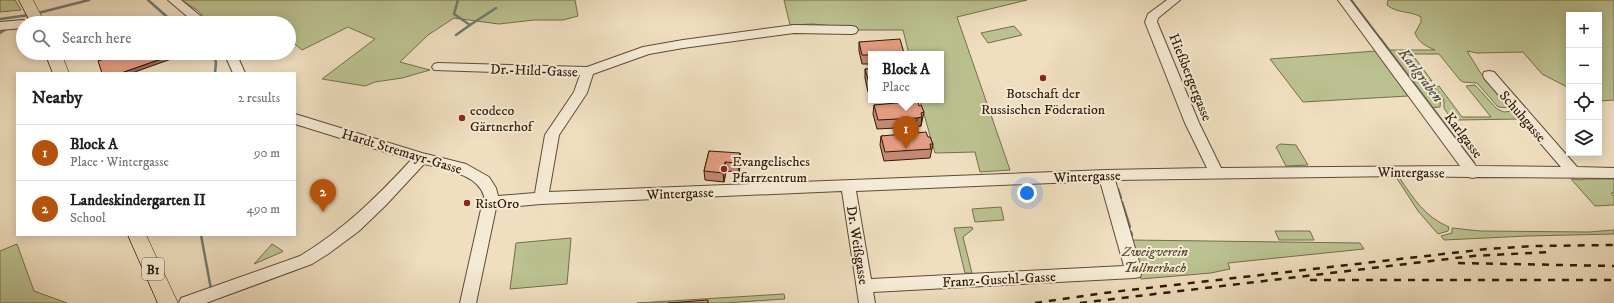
<!DOCTYPE html>
<html lang="en">
<head>
<meta charset="utf-8">
<style>
  :root { --surface:#fff; --page:#f2f2f2; --text:#202124; --muted:#757577; --line:#e0e0e0; --accent:#b45309 }
  body { margin:0; font-family:"IM FELL DW Pica",serif; background:var(--page); color:var(--text) }
  .controls { position:absolute; right:12px; top:12px; display:grid; overflow:hidden; border-radius:0px; box-shadow:0 2px 10px #0003 }
  .controls button { width:36px; height:36px; display:grid; place-items:center; padding:0; border:0; border-bottom:1px solid var(--line); background:var(--surface); color:var(--text); font:20px sans-serif }
  .you { position:absolute; left:1027px; top:193px; width:14px; height:14px; margin:-10px; border:3px solid #fff; border-radius:50%; background:#1a73e8; box-shadow:0 0 0 6px #1a73e833 }
  .badge { display:grid; place-items:center; width:26px; height:26px; border-radius:50%; background:var(--accent); color:#fff; font-size:13px; font-weight:700 }
  .pin { position:absolute; translate:-50% -33px; filter:drop-shadow(0 1px 2px #0008) }
  .pin::after { content:''; position:absolute; top:21px; width:14px; height:12px; background:inherit; clip-path:polygon(0 0,100% 0,50% 100%) }
  .popup { position:absolute; left:868px; top:51px; width:76px; height:52px; box-sizing:border-box; display:grid; place-content:center; border-radius:0px; background:var(--surface); filter:drop-shadow(0 1px 3px #0005); font-size:13px; white-space:nowrap; color:var(--muted) }
  .popup b { font-size:15px; color:var(--text) }
  .popup::after { content:''; position:absolute; left:50%; top:100%; margin-left:-8px; border:8px solid transparent; border-top-color:var(--surface) }
  .list { margin:0; padding:0; list-style:none }
  h2 { display:flex; justify-content:space-between; align-items:center; height:52px; margin:0; padding:0 16px; font-size:17px }
  h2 small { font-size:13px; font-weight:400; color:var(--muted) }
  .list li { display:grid; grid-template-columns:26px 1fr auto; gap:12px; align-items:center; box-sizing:border-box; height:56px; padding:0 16px; border-top:1px solid var(--line) }
  .list b { display:block; font-size:15px; white-space:nowrap }
  .list p { margin:0; font-size:13px; white-space:nowrap; color:var(--muted) }
  .list em { font-size:13px; font-style:normal; color:var(--muted) }
  .icon { flex:none; width:22px; height:22px; fill:none; stroke:currentColor; stroke-width:2; stroke-linecap:round; stroke-linejoin:round }
  .map { position:relative; flex:none; width:1614px; height:303px; overflow:hidden }
  .search { position:absolute; background:var(--surface); box-shadow:0 2px 10px #0003; left:16px; top:16px; width:280px; height:44px; display:flex; align-items:center; gap:10px; box-sizing:border-box; padding:0 14px; border-radius:22px; color:var(--muted); font-size:15px }
  .panel { position:absolute; background:var(--surface); box-shadow:0 2px 10px #0003; left:16px; top:72px; width:280px; height:164px; border-radius:0px }
  .map>svg:first-child { display:block }
  .green { fill:#bbc190; stroke:#756e4c }
  .lines { fill:none; stroke-linecap:round; stroke-linejoin:round }
  .stream { stroke:#717a74; stroke-width:2.5 }
  .minor-casing { stroke:#5f4b36; stroke-width:2 }
  .major-casing { stroke:#2f1a09; stroke-width:1 }
  .minor { fill:#f5ead5; fill-rule:evenodd }
  .major { fill:#efdebf; fill-rule:evenodd }
  .rail { stroke:#2f1a09; stroke-width:2.5; stroke-dasharray:7 7; stroke-linecap:butt }
  .wall { fill:#c48770; stroke:#2f1a09 }
  .shaded-wall { fill:#a06e5b; stroke:#2f1a09 }
  .building { fill:#e49d82; stroke:#2f1a09 }
  .poi-dot { fill:#8f2418; stroke:#f5ead5; stroke-width:1.5 }
  .labels { text-anchor:middle; stroke-width:4; stroke-linejoin:round; paint-order:stroke }
  .shield { fill:#f5ead5; stroke:#6a5846; stroke-width:1 }
  .shield-label { font-size:13px; font-weight:bold; fill:#2f1a09 }
  .street-label { font-size:14px; fill:#2f1a09; stroke:#f5ead5 }
  .poi-label { font-size:14px; fill:#2f1a09; stroke:#f5ead5; text-anchor:start }
  .park-label { font-size:14px; font-style:italic; fill:#594c32; stroke:#f5ead5 }
  .water-label { font-size:15px; font-style:italic; fill:#565247; stroke:#f5ead5 }
</style>
</head>
<body>
<div class="map">
<svg width="1614" height="303" viewBox="0 0 1614 303">
  <rect width="100%" height="100%" fill="#efdebf"/>
  <filter id="stains"><feTurbulence type="fractalNoise" baseFrequency=".005" numOctaves="4"/><feColorMatrix values="0 0 0 0 .2 0 0 0 0 .09 0 0 0 0 .02 0 0 0 .5 -.17"/></filter>
  <radialGradient id="worn" r=".72"><stop offset=".6" stop-color="#630" stop-opacity="0"/><stop offset="1" stop-color="#630" stop-opacity=".3"/></radialGradient>
  <!-- green -->
  <g class="green">
    <polygon points="0,0 15,0 21,10 0,12"/>
    <polygon points="181,0 575,0 578,16 563,20 534,20 499,24 454,18 428,35 400,62 430,70 402,78 375,82 365,86 322,79 375,39 348,27 302,50 289,39 289,23 210,23 197,10"/>
    <polygon points="784,0 1027,0 957,17 1010,170 980,172 975,152 935,153 920,100 941,100 941,54 909,54 903,30 850,30 854,28 813,24 790,25"/>
    <path d="M1388 0H1614V100L1599 101V15H1569V88L1542 74 1523 52 1477 53 1467 51 1480 72 1511 108 1498 107 1477 83 1463 82 1460 80 1439 54H1412L1432 81H1421V83L1424 86C1435 87 1442 96 1440 107L1428 108 1374 37H1380L1390 50H1435C1426 46 1419 43 1415 33L1421 22V17C1409 10 1398 14 1387 5Z"/>
    <polygon points="1014,26 1022,35 988,43 981,33"/>
    <polygon points="1376,51 1408,96 1303,102 1270,59"/>
    <polygon points="1475,85 1497,109 1504,112 1514,111 1521,119 1458,120 1456,117 1450,117 1444,108 1444,102 1443,98 1434,87 1439,86 1462,117 1491,117 1466,86"/>
    <polygon points="1280,144 1296,145 1308,165 1286,166 1276,147"/>
    <path d="M1396 177H1399C1413 198 1425 217 1449 227L1448 231 1438 234 1418 211Z"/>
    <polygon points="1571,179 1583,180 1582,179 1614,179 1614,193 1611,193 1614,196 1614,205 1595,206"/>
    <polygon points="1001,207 1004,220 975,222 972,209"/>
    <polygon points="972,227 973,229 963,237 972,273 965,273 954,228"/>
    <polygon points="1452,228 1480,231 1589,232 1614,230 1614,234 1527,236 1444,240 1441,236 1452,233"/>
    <polygon points="1275,231 1310,231 1314,240 1279,240"/>
    <polygon points="571,238 567,284 510,289 516,243"/>
    <polygon points="1130,240 1360,243 1364,249 1228,263 1230,269 1211,273 1141,279 1136,267"/>
    <polygon points="17,244 34,291 67,303 0,303 0,251"/>
    <polygon points="272,244 283,251 282,252 254,264"/>
    <polygon points="784,294 785,299 724,303 637,303"/>
  </g>
  <g class="lines">
    <!-- stream -->
    <g class="stream">
      <polyline points="148,0 174,23"/>
      <polyline points="1351,0 1474,163"/>
      <polyline points="38,13 89,0"/>
      <polyline points="0,19 29,15"/>
      <polyline points="470,25 496,8"/>
      <polyline points="0,33 6,29"/>
      <polyline points="456,35 470,25 454,14 458,0"/>
      <polyline points="212,53 216,62 215,73"/>
      <polyline points="1118,189 1121,198"/>
      <polyline points="1122,202 1130,227"/>
      <polyline points="1131,232 1132,235"/>
      <polyline points="201,235 211,289"/>
    </g>
    <defs>
      <g id="minor">
        <polygon points="168,0 181,0 209,23 195,23"/>
        <path d="M1167 0H1180L1158 18 1157 22 1199 123 1221 168 1460 166 1338 0H1350L1476 166 1561 167 1484 78 1483 75 1484 72 1489 71 1494 72 1577 167 1614 168V178L1477 177 1473 178 1468 177 1400 176 1115 180 1142 272 1140 277 1134 278 873 292 875 303H859L842 191 541 204 496 208 476 303H460L484 196C478 174 443 169 424 164L386 205 359 231 328 254 312 264 206 303H179L181 298 300 256C343 230 377 197 411 160L295 124V114L422 153 466 164 489 177 496 188 498 196 535 193 545 135 574 92 580 75 434 70 432 67 434 64 438 63 587 67 643 47 683 40 794 25 852 26 856 27 858 30 856 33 852 34 794 33 683 48 649 54 593 74 587 93 559 135 549 192 1106 170 1207 168 1185 123 1145 22 1148 14ZM1100 181 1124 266 871 279 856 191Z"/>
        <polygon points="23,20 28,23 23,23 23,28 0,30 0,22"/>
        <polygon points="224,53 236,53 245,73 233,73"/>
      </g>
      <g id="major">
        <polygon points="19,0 33,0 45,23 31,23"/>
        <polygon points="45,53 61,53 69,73 53,73"/>
        <polygon points="128,235 146,235 178,303 158,303"/>
      </g>
    </defs>
    <!-- minor casing -->
    <use href="#minor" class="minor-casing"/>
    <!-- major casing -->
    <use href="#major" class="major-casing"/>
    <!-- minor -->
    <use href="#minor" class="minor"/>
    <!-- major -->
    <use href="#major" class="major"/>
    <!-- rail -->
    <g class="rail">
      <polyline points="1458,263 1614,266"/>
      <polyline points="1310,280 1614,280"/>
      <polyline points="1035,303 1104,293 1487,249 1534,246 1614,245"/>
      <polyline points="1080,303 1473,256 1549,252"/>
    </g>
  </g>
  <!-- wall -->
  <g class="wall">
    <polygon points="859,42 904,53 903,54 871,54 871,92 868,92 865,78 865,69 869,69 868,64 862,64 859,51"/>
    <polygon points="874,105 919,106 924,112 921,126 916,127 877,129 873,114"/>
    <polygon points="881,136 928,137 933,144 930,158 884,161 880,145"/>
    <polygon points="709,151 741,162 739,172 726,171 724,182 705,180 704,171"/>
  </g>
  <!-- shaded-wall -->
  <g class="shaded-wall">
    <polygon points="178,53 188,53 132,73 121,73"/>
    <polygon points="922,117 921,126 916,127 917,118"/>
    <polygon points="740,153 741,162 739,172 738,163"/>
    <polygon points="725,162 726,171 724,182 723,173"/>
  </g>
  <!-- building -->
  <g class="building">
    <polygon points="900,39 904,53 899,53 899,54 871,54 871,65 868,55 862,55 859,42"/>
    <polygon points="121,53 178,53 121,73 102,73 98,61"/>
    <polygon points="865,69 871,69 871,83 869,83"/>
    <polygon points="918,101 919,106 921,105 924,112 921,113 922,117 917,118 878,120 874,105"/>
    <polygon points="926,132 928,137 930,137 933,144 930,144 931,149 885,152 881,136"/>
    <polygon points="709,151 740,153 738,163 725,162 723,173 704,171"/>
    <polygon points="708,300 708,303 668,303"/>
  </g>
  <!-- markers -->
  <g class="poi-dot">
    <circle cx="1043" cy="78" r="4"/>
    <circle cx="462" cy="118" r="4"/>
    <circle cx="724" cy="169" r="4"/>
    <circle cx="467" cy="203" r="4"/>
  </g>
  <g class="labels">
    <!-- shield labels -->
    <rect class="shield" x="142" y="258" width="22" height="22" rx="3"/>
    <g class="shield-label">
      <text x="153" y="274">B1</text>
    </g>
    <!-- street labels -->
    <g class="street-label">
      <text transform="translate(534 70) rotate(2)" y="5">Dr.-Hild-Gasse</text>
      <text transform="translate(1191 77) rotate(68)" y="5">Hießbergergasse</text>
      <text transform="translate(1523 116) rotate(49)" y="5">Schuhgasse</text>
      <text transform="translate(1464 135) rotate(53)" y="5">Karlgasse</text>
      <text transform="translate(402 151) rotate(17)" y="5">Hardt Stremayr-Gasse</text>
      <text transform="translate(1411 172) rotate(1)" y="5">Wintergasse</text>
      <text transform="translate(1087 176) rotate(-2)" y="5">Wintergasse</text>
      <text transform="translate(680 193) rotate(-2)" y="5">Wintergasse</text>
      <text transform="translate(858 245) rotate(81)" y="5">Dr. Weißgasse</text>
      <text transform="translate(999 279) rotate(-3)" y="5">Franz-Guschl-Gasse</text>
    </g>
    <!-- poi labels -->
    <g class="poi-label">
      <text x="1043" y="98" text-anchor="middle">Botschaft der<tspan x="1043" dy="16">Russischen Föderation</tspan></text>
      <text x="470" y="115">ecodeco<tspan x="470" dy="16">Gärtnerhof</tspan></text>
      <text x="732" y="166">Evangelisches<tspan x="732" dy="16">Pfarrzentrum</tspan></text>
      <text x="475" y="208">RistOro</text>
    </g>
    <!-- park labels -->
    <g class="park-label">
      <text x="1155" y="256">Zweigverein<tspan x="1155" dy="16">Tullnerbach</tspan></text>
    </g>
    <!-- water labels -->
    <g class="water-label">
      <text transform="translate(1421 75) rotate(53)" y="5">Karlgraben</text>
    </g>
  </g>
  <rect width="100%" height="100%" filter="url(#stains)"/>
  <rect width="100%" height="100%" fill="url(#worn)"/>
</svg>
<div class="controls">
<button>+</button>
<button>−</button>
<button><svg class="icon" aria-label="locate" viewBox="0 0 24 24"><circle cx="12" cy="12" r="6"/><path d="M12 2v4M12 18v4M2 12h4M18 12h4"/></svg></button>
<button><svg class="icon" aria-label="layers" viewBox="0 0 24 24"><path d="M12 4l9 5-9 5-9-5zM3 14l9 5 9-5"/></svg></button>
</div>
<div class="you"></div>
<div class="pin badge" style="left:906px;top:149px">1</div>
<div class="popup"><b>Block A</b>Place</div>
<div class="pin badge" style="left:323px;top:212px">2</div>
<div class="search"><svg class="icon" aria-label="search" viewBox="0 0 24 24"><circle cx="10" cy="10" r="6"/><path d="M15 15l6 6"/></svg>Search here</div>
<section class="panel">
<h2>Nearby<small>2 results</small></h2>
<ul class="list">
<li><span class="badge">1</span><div><b>Block A</b><p>Place · Wintergasse</p></div><em>90 m</em></li>
<li><span class="badge">2</span><div><b>Landeskindergarten II</b><p>School</p></div><em>490 m</em></li>
</ul>
</section>
</div>
</body>
</html>
